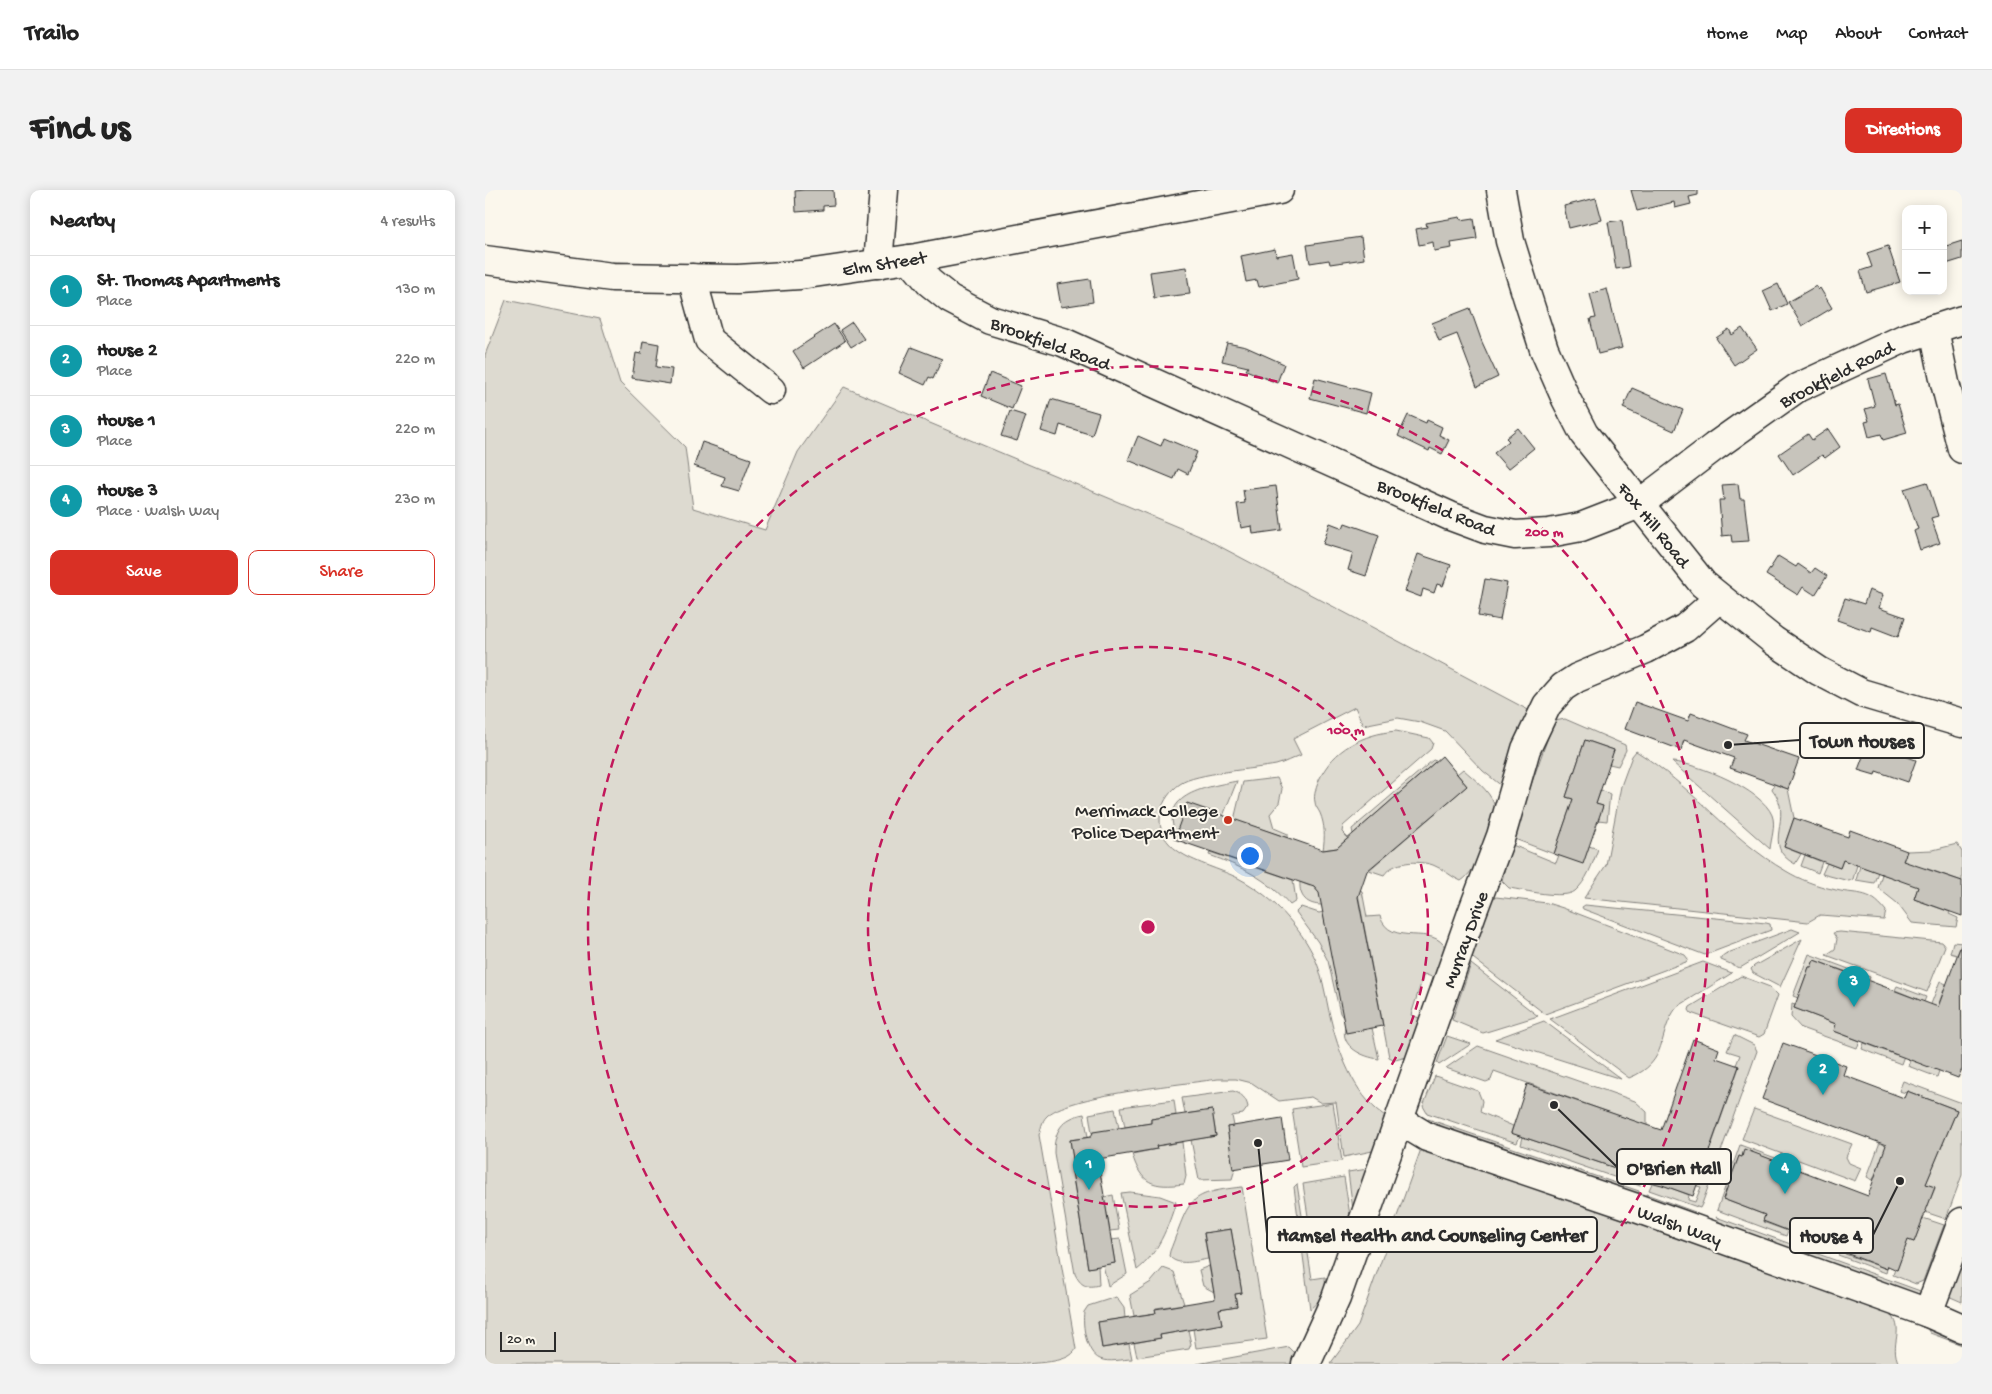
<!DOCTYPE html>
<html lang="en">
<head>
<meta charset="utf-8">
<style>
  :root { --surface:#fff; --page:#f2f2f2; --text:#222; --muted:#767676; --line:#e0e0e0; --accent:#d93025 }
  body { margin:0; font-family:"Gochi Hand",sans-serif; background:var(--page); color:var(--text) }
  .controls { position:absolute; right:15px; top:15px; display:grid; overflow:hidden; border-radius:10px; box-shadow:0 2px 12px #0003 }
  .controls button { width:45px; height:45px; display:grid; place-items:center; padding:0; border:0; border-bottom:1px solid var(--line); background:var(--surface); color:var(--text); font:25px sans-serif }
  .scale { position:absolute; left:15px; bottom:12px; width:56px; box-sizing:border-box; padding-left:5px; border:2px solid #2b2b2b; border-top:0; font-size:14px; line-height:18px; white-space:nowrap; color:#2b2b2b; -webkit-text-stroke:4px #fbf7ec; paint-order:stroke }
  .you { position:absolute; left:764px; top:665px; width:18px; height:18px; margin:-12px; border:4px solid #fff; border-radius:50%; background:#1a73e8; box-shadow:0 0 0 8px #1a73e833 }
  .badge { display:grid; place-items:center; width:32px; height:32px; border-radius:50%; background:var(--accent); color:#fff; font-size:16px; font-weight:700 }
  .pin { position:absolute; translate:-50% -41px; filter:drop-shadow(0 1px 2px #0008) }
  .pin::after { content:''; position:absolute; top:26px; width:18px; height:15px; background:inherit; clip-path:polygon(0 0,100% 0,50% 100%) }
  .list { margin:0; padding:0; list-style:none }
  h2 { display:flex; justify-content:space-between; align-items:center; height:65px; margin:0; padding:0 20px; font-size:21px }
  h2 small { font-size:16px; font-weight:400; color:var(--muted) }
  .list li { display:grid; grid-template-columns:32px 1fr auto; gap:15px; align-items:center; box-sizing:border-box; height:70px; padding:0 20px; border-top:1px solid var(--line) }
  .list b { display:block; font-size:19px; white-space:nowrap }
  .list p { margin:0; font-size:16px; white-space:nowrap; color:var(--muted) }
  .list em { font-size:16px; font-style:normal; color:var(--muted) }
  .actions { display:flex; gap:10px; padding:15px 20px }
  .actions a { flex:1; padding:11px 0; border:1px solid var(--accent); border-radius:10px; text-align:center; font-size:18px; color:var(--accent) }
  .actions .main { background:var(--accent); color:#fff }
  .map { position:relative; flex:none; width:1477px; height:1174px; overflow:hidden; border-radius:10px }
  header { display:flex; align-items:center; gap:30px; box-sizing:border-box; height:70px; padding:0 25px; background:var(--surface); border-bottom:1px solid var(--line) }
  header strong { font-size:24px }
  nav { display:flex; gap:28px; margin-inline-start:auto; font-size:18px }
  .intro { display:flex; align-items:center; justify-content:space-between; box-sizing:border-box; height:120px; padding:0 30px }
  h1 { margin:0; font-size:35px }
  .button { padding:12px 22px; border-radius:10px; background:var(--accent); color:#fff; font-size:18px; font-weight:700 }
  main { display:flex; gap:30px; padding:0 30px }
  aside { flex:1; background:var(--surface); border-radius:10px; box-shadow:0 2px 12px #0003 }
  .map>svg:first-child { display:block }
  .green { fill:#dddad0; stroke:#84827e }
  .building { fill:#c7c4bc; stroke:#2b2b2b }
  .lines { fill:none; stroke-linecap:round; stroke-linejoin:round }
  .minor-casing { stroke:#2b2b2b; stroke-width:31 }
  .major-casing { stroke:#2b2b2b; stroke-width:31 }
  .minor { stroke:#fbf7ec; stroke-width:28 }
  .major { stroke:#fbf7ec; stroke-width:28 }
  .ring { fill:none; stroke:#c2185b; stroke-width:2.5; stroke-dasharray:9 6 }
  .poi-dot { fill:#c8321e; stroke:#fbf7ec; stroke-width:2 }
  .labels { text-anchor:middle; stroke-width:4; stroke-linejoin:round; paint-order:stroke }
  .street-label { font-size:19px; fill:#2b2b2b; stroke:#fbf7ec }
  .poi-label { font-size:19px; fill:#2b2b2b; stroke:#fbf7ec; text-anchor:end }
  .centre { fill:#c2185b; stroke:#fbf7ec; stroke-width:2.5 }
  .ring-label { font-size:15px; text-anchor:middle; font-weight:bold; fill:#c2185b; stroke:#fbf7ec; stroke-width:4; stroke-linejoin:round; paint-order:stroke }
  .leader { fill:none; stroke:#2b2b2b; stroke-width:2 }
  .callout-dot { fill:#2b2b2b; stroke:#fbf7ec; stroke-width:2 }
  .callout { fill:#fbf7ec; stroke:#2b2b2b; stroke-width:2 }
  .callout-label { font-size:20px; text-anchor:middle; font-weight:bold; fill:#2b2b2b }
</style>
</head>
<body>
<header>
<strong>Trailo</strong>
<nav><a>Home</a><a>Map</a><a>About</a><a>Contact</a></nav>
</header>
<div class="intro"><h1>Find us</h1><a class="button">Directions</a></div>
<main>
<aside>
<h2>Nearby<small>4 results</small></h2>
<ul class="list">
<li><span class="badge" style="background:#0f9aa8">1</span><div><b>St. Thomas Apartments</b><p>Place</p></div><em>130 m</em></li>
<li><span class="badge" style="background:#0f9aa8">2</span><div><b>House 2</b><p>Place</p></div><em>220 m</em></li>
<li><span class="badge" style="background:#0f9aa8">3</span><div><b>House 1</b><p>Place</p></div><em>220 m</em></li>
<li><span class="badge" style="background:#0f9aa8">4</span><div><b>House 3</b><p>Place · Walsh Way</p></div><em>230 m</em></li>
</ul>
<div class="actions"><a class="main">Save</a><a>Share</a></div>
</aside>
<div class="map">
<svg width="1477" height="1174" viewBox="0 0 1477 1174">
  <rect width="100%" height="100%" fill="#fbf7ec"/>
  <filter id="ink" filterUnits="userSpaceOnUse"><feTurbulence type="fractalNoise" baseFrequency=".02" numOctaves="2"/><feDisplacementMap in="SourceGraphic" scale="10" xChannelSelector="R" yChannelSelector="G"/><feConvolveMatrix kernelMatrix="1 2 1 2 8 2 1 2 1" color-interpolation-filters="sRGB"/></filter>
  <g filter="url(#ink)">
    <!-- green -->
    <g class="green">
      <path d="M21 110 115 129 135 193 200 257 208 318 280 340 313 262 359 197 719 348 1049 523 1018 597 998 581 960 541 935 532 913 528 878 535 870 517 808 549 816 565C808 568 799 573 791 575 770 579 710 583 695 594 686 600 678 611 676 621 667 665 723 673 753 688 772 698 789 711 803 728 816 743 828 760 834 779 840 797 842 816 847 834 855 867 873 912 904 928L892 960 859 967 851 912 836 913 826 907 794 911 767 893 751 889H733C700 894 580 905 561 927 557 931 556 939 554 945L591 1159C584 1173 556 1172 542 1174H0V165Z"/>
      <polygon points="1080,529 1140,555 1141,560 1133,576 1124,574 1129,560 1100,550 1081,607 1088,609 1069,664 1027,648 1066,539 1070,531"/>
      <path d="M911 541 944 548 948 553 946 559 858 636 857 642 863 648 852 658 838 660C840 647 840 635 835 623 833 619 830 616 830 612 828 605 832 596 834 590 848 559 878 544 911 541Z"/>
      <path d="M1151 561C1206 595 1245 649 1301 681 1314 689 1332 696 1347 699 1372 706 1383 698 1401 721L1399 730 1335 725 1323 732 1099 708 1121 675 1136 596 1147 566Z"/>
      <polygon points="948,570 951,571 868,644 867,639"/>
      <path d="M1187 572C1213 573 1277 600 1287 625 1291 635 1286 649 1285 659Z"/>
      <path d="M978 579C989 589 1004 600 1009 614 1015 633 992 681 976 691 966 687 959 679 948 675 933 670 908 671 899 685L884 680 982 596 972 584Z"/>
      <polygon points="792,588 797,599 794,613 785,624 789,638 803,644 803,648 749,630 758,592"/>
      <path d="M752 591 738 626 691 645C673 603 723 597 752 591Z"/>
      <path d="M1289 594 1303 599 1309 628 1299 657 1316 664 1310 674C1274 655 1311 628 1287 599Z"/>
      <polygon points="1116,600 1125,604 1122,631 1113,630 1118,616 1111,614"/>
      <path d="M1025 654 1071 673 1074 665 1098 673 1104 656 1113 659C1108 673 1101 692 1090 701 1079 710 1038 700 1024 698L1017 691Z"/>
      <polygon points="1472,654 1477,662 1477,691 1440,678 1429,709 1465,722 1464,724 1473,728 1471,737 1427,733 1412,713 1393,698 1397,684 1412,689 1422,661 1448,660"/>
      <path d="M725 662 808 690 811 711 805 715C783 689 755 676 724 665Z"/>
      <polygon points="1320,665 1337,672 1333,683 1316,676"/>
      <polygon points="1358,670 1372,675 1368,689 1364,691 1337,684 1342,673 1355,678"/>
      <polygon points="1375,676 1393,682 1389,693 1371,690"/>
      <path d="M815 692 825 696 826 694 838 707 837 715C822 715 814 707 815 692Z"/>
      <path d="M872 699 877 701 882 727 895 726C905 759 949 732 961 759L952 789 939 784 926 825 937 829 926 866 910 870 904 867Z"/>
      <polygon points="1011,707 1062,713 1078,718 1200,765 1203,769 1201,772 1060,824 984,765 1006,709"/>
      <polygon points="1100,715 1281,733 1285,734 1286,740 1220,765 1098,719 1097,717"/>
      <polygon points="816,717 834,723 838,722 859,829 855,823 843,771 833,752 811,722"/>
      <polygon points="1307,739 1315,742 1255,778 1236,770 1236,767 1240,764"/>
      <polygon points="1355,742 1457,752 1460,756 1442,802 1341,765 1350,759 1352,749 1348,743"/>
      <polygon points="1317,749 1295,797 1268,783 1266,779 1269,776"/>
      <polygon points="1468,752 1477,753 1472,765 1465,763"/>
      <polygon points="1324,764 1385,787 1384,790 1329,770 1326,777 1324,777 1313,808 1308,806"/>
      <path d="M1218 772 1247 783 1192 817C1171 844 1185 872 1144 888L1065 829Z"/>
      <polygon points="986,774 1053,826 998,843 967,830"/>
      <polygon points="1256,786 1285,797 1293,805 1279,844 1274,847 1206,823 1204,820 1205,817"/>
      <polygon points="1455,791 1461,794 1446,835 1439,832"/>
      <polygon points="1412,796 1441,807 1434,824 1427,821 1432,809 1410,800"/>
      <polygon points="1307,814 1310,815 1309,818 1351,834 1349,841 1375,851 1372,858 1316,838 1306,827"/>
      <polygon points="1425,825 1433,828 1416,874 1377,859 1379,853 1411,865"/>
      <polygon points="1059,831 1136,889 1010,849"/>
      <path d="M860 837 887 838 894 869C878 867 855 857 860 837Z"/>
      <polygon points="1249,845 1269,855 1272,861 1217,1014 1215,1018 1164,1000 1168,991 1204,1005 1203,1010 1210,1012 1216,997 1212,996 1254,877 1251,875 1255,865 1242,861"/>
      <polygon points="962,846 986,854 954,875 952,873"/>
      <polygon points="1432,851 1454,881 1452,887 1423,876"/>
      <polygon points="993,856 1150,911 1162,922 1162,936 1009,881 1006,890 1001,892 961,878"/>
      <polygon points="950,886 993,901 997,911 995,922 1028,936 1026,943 1035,946 1032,953 942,923 938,916"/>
      <polygon points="1418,891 1477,913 1477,985 1461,1029 1440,1022 1450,998 1441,994 1472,920 1422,901 1421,903 1414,901"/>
      <path d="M748 901C757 904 761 908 763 917L758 924 747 926 749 936 742 937 750 979 747 989 714 990 706 950 731 946 727 920 700 924 697 908Z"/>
      <polygon points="689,910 691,925 666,929 666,933 640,937 636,917"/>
      <polygon points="848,913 857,971 816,977 807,919"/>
      <polygon points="630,919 634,938 607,943 604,924"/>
      <polygon points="1269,919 1367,954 1361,967 1364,973 1376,978 1370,991 1257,949"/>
      <path d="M599 924 603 947 585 950 589 975 586 976 603 1078 613 1076 614 1095C601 1098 596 1096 590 1084L569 963C569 941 577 928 599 924Z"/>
      <polygon points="943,929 1154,1001 1153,1007 942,934"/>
      <polygon points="1401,936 1408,939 1388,990 1382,987"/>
      <polygon points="1038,947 1154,986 1155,996 1036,955"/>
      <path d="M697 952 701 986 699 994C668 998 656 994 647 964L672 959 671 956Z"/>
      <polygon points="1255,955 1315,977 1314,980 1260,960 1257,967 1254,966 1238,1009 1280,1025 1278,1032 1303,1041 1301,1046 1232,1020"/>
      <path d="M941 956 1404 1122C1422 1140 1403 1153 1414 1174H845L873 1136 936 959Z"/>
      <polygon points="883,979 868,1020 863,982"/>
      <polygon points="859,987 868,1045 827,1052 818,994"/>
      <path d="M812 994 827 1089 840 1087C842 1101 836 1110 825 1119L809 997Z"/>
      <path d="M757 997 782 1149 711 1158 708 1139 737 1134 734 1119 752 1116 750 1104 757 1103 746 1039 719 1043 723 1069C711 1071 693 1077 684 1066L685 1061C705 1011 700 1003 757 997Z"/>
      <path d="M645 1002 675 1006 691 1012C683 1037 673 1064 652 1080L636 1003Z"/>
      <polygon points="1161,1004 1210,1022 1204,1024 1160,1009"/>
      <polygon points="628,1005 634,1040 625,1041 619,1007"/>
      <polygon points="1363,1018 1345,1063 1306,1048 1308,1043 1340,1055"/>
      <polygon points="1231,1027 1438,1102 1432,1106 1239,1039"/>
      <polygon points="1438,1028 1459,1035 1438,1091 1431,1094 1408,1085 1410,1079 1412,1080 1421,1055 1421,1049 1429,1052"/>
      <polygon points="635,1049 642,1084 623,1096 618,1075 630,1073 626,1050"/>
      <polygon points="1357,1053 1363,1055 1360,1064 1402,1079 1401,1083 1353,1065"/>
      <polygon points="724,1076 729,1102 718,1096 714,1080"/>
      <polygon points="678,1078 689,1082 699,1114 671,1118 671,1123 649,1126 645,1105 666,1092"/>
      <polygon points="1477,1078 1477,1112 1461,1105 1468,1086"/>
      <path d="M631 1107 639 1118 640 1128 613 1132 617 1158 644 1154 647 1169C638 1169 624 1173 615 1169 601 1163 597 1135 599 1122L603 1116Z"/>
      <polygon points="1449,1139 1477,1149 1477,1155 1445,1143 1443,1140"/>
      <polygon points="703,1140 706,1154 704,1159 652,1167 649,1153 675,1148 675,1145"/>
      <polygon points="804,1157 812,1165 805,1174 712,1174"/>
    </g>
    <!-- building -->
    <g class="building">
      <polygon points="319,0 348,0 349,15 338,16 338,20 311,22 310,1"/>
      <polygon points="1146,0 1213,0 1213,5 1204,7 1206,14 1190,18 1189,12 1152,21"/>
      <polygon points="1111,8 1117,30 1084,38 1079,16"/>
      <polygon points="975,27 976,30 989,28 992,49 966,53 967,58 949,61 948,52 934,55 931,39 942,37 941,33"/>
      <polygon points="1137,30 1144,77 1131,79 1123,32"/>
      <polygon points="876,47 879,69 845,74 844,70 825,73 822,55"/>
      <polygon points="1477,51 1477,69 1461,74 1458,57"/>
      <polygon points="1403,56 1415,92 1381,102 1375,81 1387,77 1382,63"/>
      <polygon points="790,59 791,66 808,63 813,89 774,97 772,90 761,92 756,66"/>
      <polygon points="701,77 705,104 669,108 665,82"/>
      <polygon points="605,89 608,112 576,117 572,94"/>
      <polygon points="1293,94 1302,114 1287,121 1278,101"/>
      <polygon points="1331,96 1333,100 1335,98 1347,118 1317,136 1303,112"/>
      <polygon points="1122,99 1137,158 1113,164 1105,129 1111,128 1105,104"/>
      <polygon points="985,118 997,152 1013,187 992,197 972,144 954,151 947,133"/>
      <polygon points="367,132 379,149 366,157 355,140"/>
      <polygon points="349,134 360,151 319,178 308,161"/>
      <polygon points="1257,138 1272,159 1249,175 1231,148 1244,139 1247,145"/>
      <polygon points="158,151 174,154 171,177 187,179 185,194 147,188 151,163 156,164"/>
      <polygon points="742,153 761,157 799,174 792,193 761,180 763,177 737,171"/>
      <polygon points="426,157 457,169 448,189 444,187 440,195 414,183"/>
      <polygon points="505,183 536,196 527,219 496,206"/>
      <polygon points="1401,184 1410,215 1413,214 1422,243 1398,250 1396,244 1384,247 1380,232 1384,231 1380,219 1390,216 1383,189"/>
      <polygon points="830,188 886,203 881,223 825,208"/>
      <polygon points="1147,198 1198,220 1189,241 1138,218"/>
      <polygon points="566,209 614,223 607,245 575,235 572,246 556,241"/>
      <polygon points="525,221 541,226 532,251 516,246"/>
      <polygon points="923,225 941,233 942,230 957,237 954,245 964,250 957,264 945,258 944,261 913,246"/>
      <polygon points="1033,238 1049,258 1023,279 1009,263 1024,251 1021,248"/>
      <polygon points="1343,239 1355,257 1340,268 1337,265 1308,285 1294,264 1323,244 1327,250"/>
      <polygon points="653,246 676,256 679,248 712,262 703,284 693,279 689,289 643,270"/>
      <polygon points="217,252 266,269 254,301 237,296 240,287 209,276"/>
      <polygon points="1442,292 1453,326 1446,328 1455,353 1435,360 1429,341 1433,339 1419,299"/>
      <polygon points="1253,294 1255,309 1259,309 1264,351 1247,352 1246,345 1237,346 1234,310 1239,310 1237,295"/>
      <polygon points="791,296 797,340 768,344 767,336 756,338 752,314 760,313 758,300"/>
      <polygon points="845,333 858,338 860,333 894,345 881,386 863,380 868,363 838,354"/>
      <polygon points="933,364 966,375 958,396 952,394 949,403 938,399 936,407 920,401"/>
      <polygon points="1293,366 1311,377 1313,374 1326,383 1330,378 1342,386 1330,405 1318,397 1313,405 1281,385"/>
      <polygon points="1000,389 1022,393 1015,430 993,426"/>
      <polygon points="1384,400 1398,405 1394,418 1420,427 1413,447 1387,437 1386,442 1352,430 1360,408 1379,414"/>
      <polygon points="1150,512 1203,531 1206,523 1262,544 1259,550 1314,569 1303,599 1245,578 1249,568 1199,550 1196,560 1140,539"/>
      <polygon points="1100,550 1129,560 1111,614 1118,616 1098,674 1069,664 1088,609 1081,607"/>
      <polygon points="1383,553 1431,570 1423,592 1391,581 1390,585 1373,580"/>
      <polygon points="957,566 982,596 882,681 873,707 898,836 861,843 834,703 829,697 689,649 702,613 838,660 852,658"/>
      <polygon points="1309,628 1363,647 1365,640 1422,661 1418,671 1477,691 1477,726 1429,709 1433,697 1358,670 1355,678 1299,657"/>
      <polygon points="1476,755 1477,879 1473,888 1349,841 1351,834 1309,818 1324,777 1326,777 1329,770 1453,817"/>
      <polygon points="1208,849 1234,859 1231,868 1254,876 1208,1006 1177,995 1153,989 1154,986 1026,943 1042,894 1176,940"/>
      <polygon points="1298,853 1361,876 1358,885 1419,908 1422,901 1472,920 1441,994 1450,997 1429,1052 1423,1050 1412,1080 1403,1076 1402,1079 1278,1031 1280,1025 1238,1009 1254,966 1257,967 1259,959 1383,1006 1401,955 1277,909"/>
      <polygon points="727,920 731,946 671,956 672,959 613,969 630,1073 603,1078 586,975 589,975 585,950 606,947 608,942 666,933 666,929"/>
      <polygon points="797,928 803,970 748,979 742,937"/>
      <polygon points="746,1039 757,1103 750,1104 752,1116 734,1119 737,1134 675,1145 676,1148 617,1158 613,1132 671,1123 670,1119 730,1109 719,1043"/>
    </g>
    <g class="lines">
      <defs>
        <g id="minor">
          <polyline points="1016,0 1025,51 1042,106 1059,159 1081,209 1099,244 1218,394 1289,451 1334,481 1376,503 1477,533"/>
          <polyline points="425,69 444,92 465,109 505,130 578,152 965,326 1000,339 1030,345 1064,343 1096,337 1132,323 1154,314 1229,257 1312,198 1418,149 1477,130"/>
          <polyline points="393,74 399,0"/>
          <polyline points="207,88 224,150 286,200"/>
          <polyline points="1449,139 1460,193 1477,259"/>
          <polyline points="914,930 942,947 1154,1019 1443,1123 1477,1138"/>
          <polyline points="1443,1123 1477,1032"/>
          <polyline points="821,1174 851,1108 987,723 1016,646 1041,559 1062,515 1078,497 1092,488 1161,459 1200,438 1234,408"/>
        </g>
        <polyline id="major" points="0,70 127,87 253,89 315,85 431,68 794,0"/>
      </defs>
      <!-- minor casing -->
      <use href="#minor" class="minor-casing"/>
      <!-- major casing -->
      <use href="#major" class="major-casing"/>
      <!-- minor -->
      <use href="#minor" class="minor"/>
      <!-- major -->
      <use href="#major" class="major"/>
    </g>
  </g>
  <!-- distance rings -->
  <g class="ring">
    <circle cx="663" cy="737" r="280"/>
    <path d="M311 1172A560 560 0 1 1 1015 1172"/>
  </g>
  <!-- markers -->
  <circle class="poi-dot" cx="743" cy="630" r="5"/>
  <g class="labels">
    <!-- street labels -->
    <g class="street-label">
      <text transform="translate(399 72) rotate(-9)" y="7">Elm Street</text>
      <text transform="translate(566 152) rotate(20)" y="7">Brookfield Road</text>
      <text transform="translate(1351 183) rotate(-27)" y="7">Brookfield Road</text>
      <text transform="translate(952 316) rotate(22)" y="7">Brookfield Road</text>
      <text transform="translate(1170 334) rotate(51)" y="7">Fox Hill Road</text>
      <text transform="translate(979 749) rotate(-70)" y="7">Murray Drive</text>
      <text transform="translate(1195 1034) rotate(20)" y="7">Walsh Way</text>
    </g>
    <!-- poi labels -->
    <g class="poi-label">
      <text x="733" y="626">Merrimack College<tspan x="733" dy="22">Police Department</tspan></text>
    </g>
  </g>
  <circle cx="663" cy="737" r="8" class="centre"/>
  <g class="ring-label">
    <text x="1059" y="346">200 m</text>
    <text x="861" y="544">100 m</text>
  </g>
  <!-- callouts -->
  <path class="leader" d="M1243 555L1315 550M1069 915L1132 977M773 953L782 1044M1415 991L1388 1045"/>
  <g class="callout-dot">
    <circle cx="1243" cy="555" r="5"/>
    <circle cx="1069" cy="915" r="5"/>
    <circle cx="773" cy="953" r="5"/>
    <circle cx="1415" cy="991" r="5"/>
  </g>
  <g class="callout">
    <rect x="1315" y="533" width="124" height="35" rx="5"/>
    <rect x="1132" y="959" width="114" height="35" rx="5"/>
    <rect x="782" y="1027" width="330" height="35" rx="5"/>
    <rect x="1305" y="1028" width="83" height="35" rx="5"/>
  </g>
  <g class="callout-label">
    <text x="1377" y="557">Town Houses</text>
    <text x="1189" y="984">O'Brien Hall</text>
    <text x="947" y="1051">Hamsel Health and Counseling Center</text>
    <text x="1346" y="1052">House 4</text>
  </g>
</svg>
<div class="controls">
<button>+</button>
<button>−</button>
</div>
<div class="scale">20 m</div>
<div class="you"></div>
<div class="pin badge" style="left:604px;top:1000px;background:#0f9aa8">1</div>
<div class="pin badge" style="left:1338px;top:905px;background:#0f9aa8">2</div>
<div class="pin badge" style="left:1369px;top:817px;background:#0f9aa8">3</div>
<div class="pin badge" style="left:1300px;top:1004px;background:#0f9aa8">4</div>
</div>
</main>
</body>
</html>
